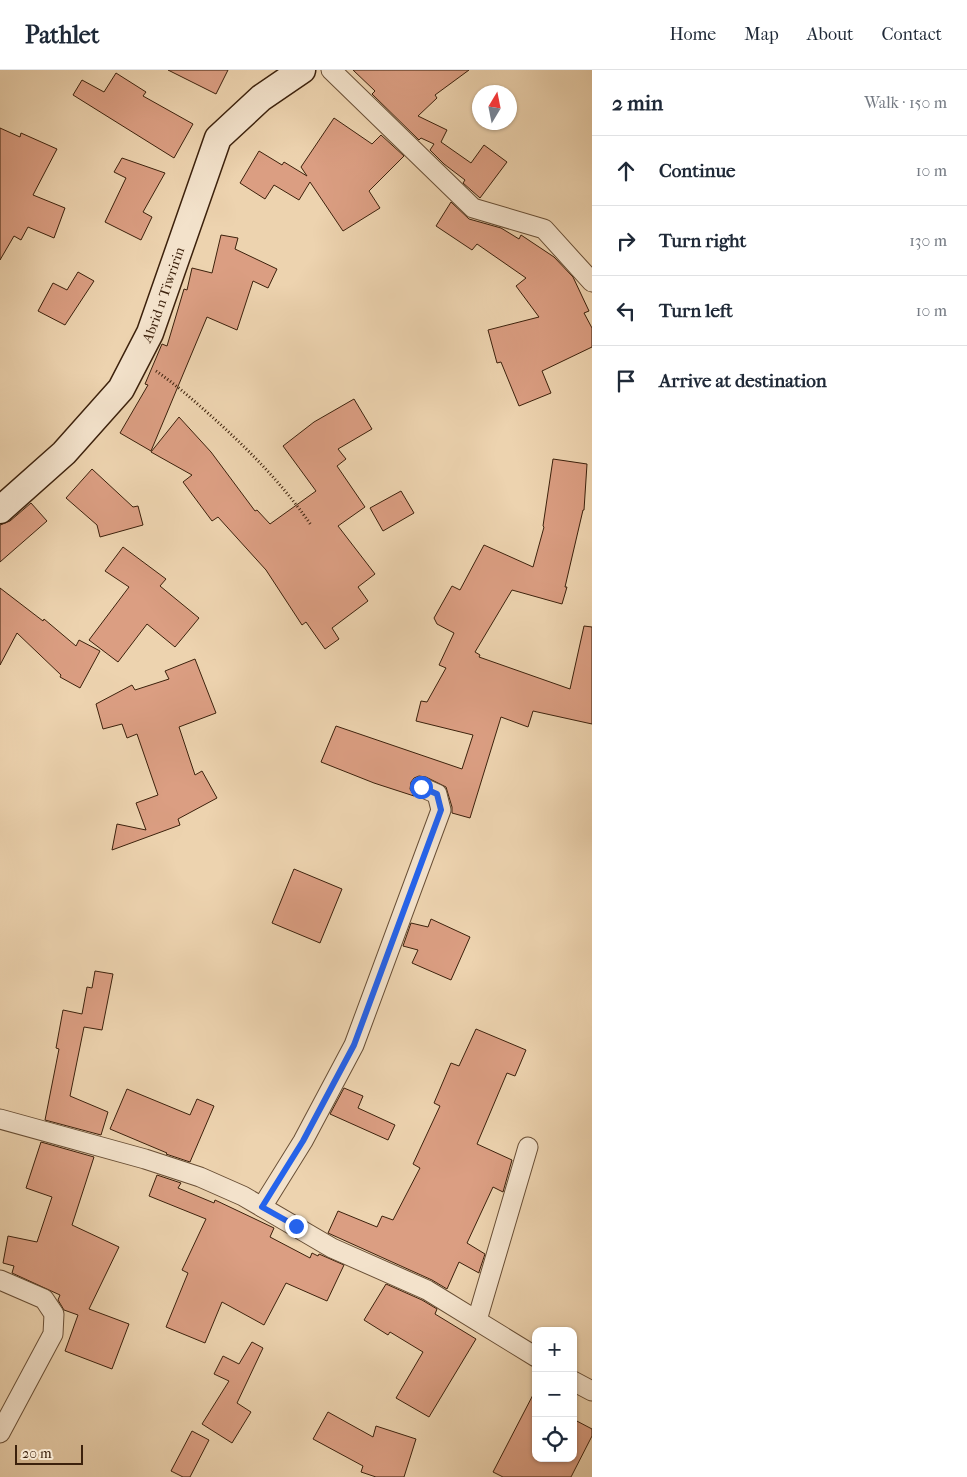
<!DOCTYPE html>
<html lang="en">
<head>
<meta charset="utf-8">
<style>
  :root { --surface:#fff; --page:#f2f2f3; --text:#1f2937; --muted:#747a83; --line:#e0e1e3 }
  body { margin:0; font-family:"IM FELL French Canon",serif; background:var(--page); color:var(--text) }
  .controls { position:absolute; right:15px; bottom:15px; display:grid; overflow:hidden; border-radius:10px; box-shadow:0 1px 4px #0004 }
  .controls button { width:45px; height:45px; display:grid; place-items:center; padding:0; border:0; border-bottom:1px solid var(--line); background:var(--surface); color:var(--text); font:25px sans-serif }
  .compass { position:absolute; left:472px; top:15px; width:45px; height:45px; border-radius:50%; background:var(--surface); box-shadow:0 1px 4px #0004; rotate:10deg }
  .scale { position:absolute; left:15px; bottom:12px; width:68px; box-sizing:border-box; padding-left:5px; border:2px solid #3c210c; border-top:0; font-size:14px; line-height:18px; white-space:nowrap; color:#3c210c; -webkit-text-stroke:4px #f3e2cb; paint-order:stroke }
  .stop { position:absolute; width:15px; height:15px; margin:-11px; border:4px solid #2563eb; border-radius:50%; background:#fff }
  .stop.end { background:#2563eb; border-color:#fff; box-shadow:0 1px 5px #0008 }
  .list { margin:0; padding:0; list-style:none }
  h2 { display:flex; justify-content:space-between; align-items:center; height:65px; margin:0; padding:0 20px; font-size:21px }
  h2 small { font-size:16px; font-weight:400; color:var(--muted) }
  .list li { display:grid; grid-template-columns:32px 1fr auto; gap:15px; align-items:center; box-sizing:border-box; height:70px; padding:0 20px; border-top:1px solid var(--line) }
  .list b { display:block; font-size:19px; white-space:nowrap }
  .list em { font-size:16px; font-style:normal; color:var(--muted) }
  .icon { flex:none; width:28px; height:28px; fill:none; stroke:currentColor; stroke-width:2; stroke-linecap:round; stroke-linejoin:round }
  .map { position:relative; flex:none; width:592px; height:1407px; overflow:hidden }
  header { display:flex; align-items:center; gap:30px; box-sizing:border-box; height:70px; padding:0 25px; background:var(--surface); border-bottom:1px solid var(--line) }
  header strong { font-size:24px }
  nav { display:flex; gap:28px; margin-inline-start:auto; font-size:18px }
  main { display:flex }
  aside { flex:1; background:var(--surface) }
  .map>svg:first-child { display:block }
  .building { fill:#db9e82; stroke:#3c210c }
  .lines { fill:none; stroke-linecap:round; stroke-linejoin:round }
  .street-casing { stroke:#684e35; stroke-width:21 }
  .secondary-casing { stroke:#3c210c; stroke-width:29 }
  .path { stroke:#3c210c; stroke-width:3; stroke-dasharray:1 2.5; stroke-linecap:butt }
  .street { stroke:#f3e2cb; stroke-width:19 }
  .secondary { stroke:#f3e2cb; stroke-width:26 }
  .route { stroke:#2563eb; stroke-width:6 }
  .labels { text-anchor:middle; stroke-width:4.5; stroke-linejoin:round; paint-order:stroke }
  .street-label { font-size:14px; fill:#3c210c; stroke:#f3e2cb }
</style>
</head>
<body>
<header>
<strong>Pathlet</strong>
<nav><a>Home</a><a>Map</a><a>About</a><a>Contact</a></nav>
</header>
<main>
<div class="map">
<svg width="592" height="1407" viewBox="0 0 592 1407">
  <rect width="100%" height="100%" fill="#edd3af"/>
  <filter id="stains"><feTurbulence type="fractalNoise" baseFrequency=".004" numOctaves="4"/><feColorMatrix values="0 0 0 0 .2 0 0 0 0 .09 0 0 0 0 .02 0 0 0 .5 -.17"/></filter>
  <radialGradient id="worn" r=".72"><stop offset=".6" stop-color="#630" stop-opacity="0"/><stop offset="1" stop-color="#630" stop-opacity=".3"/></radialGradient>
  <!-- building -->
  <g class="building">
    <polygon points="168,0 228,0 216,24"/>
    <polygon points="353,0 469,0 435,25 437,28 418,46 447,60 441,72 471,93 484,75 507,92 480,128 463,113 465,110 444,94 430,80 434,74 421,68 419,70 372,24 375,21"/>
    <polygon points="116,3 146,22 143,26 193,54 174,88 73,25 82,10 104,22"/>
    <polygon points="334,48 372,74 381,65 404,86 369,121 380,138 343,161 310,112 299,130 274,115 265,129 240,113 259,81 282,95 284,92 307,106 301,97"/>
    <polygon points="0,58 20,67 21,63 57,79 33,125 65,138 54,168 28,157 21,170 14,166 0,190"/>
    <polygon points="122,88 165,103 143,142 152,147 141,170 105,152 126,108 114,102"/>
    <polygon points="451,132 469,149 501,158 519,169 521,165 554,187 573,207 589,241 584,243 592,258 592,277 542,301 551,323 519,336 501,292 497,293 488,260 539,247 516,216 526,208 477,174 472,180 436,156"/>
    <polygon points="221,165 238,168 235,179 277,199 268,218 253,211 237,260 207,247 151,381 120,363 148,315 145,314 162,274 167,276 184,219 187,220 192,198 212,203"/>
    <polygon points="78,202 94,211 65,255 38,241 53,213 67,220"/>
    <polygon points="354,329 372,359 338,379 346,389 337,396 365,437 338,456 375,504 358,517 368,531 332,558 339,569 325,579 306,552 302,555 266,500 218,447 212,451 183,412 192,405 151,382 179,347 211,382 255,441 257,440 270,454 316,421 283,376 314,352"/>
    <polygon points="553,389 587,394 584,440 583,440 565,517 567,517 562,534 512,520 475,582 480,585 479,587 570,619 584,556 592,557 592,654 533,641 528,657 501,647 470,748 452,743 452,737 446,717 426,707 419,706 414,708 411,712 410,719 414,726 374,713 321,692 336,656 462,699 473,665 416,651 421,631 427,632 446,598 439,595 454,563 437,554 434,548 452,516 460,520 484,475 533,497 544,457 543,456"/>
    <polygon points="92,399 133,437 138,436 143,455 100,467 97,455 66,428"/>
    <polygon points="401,421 414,443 383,461 370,438"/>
    <polygon points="31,433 47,451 0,492 0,455 10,451"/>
    <polygon points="123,477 166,509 160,516 199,548 175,577 147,554 118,592 89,570 129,517 105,501"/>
    <polygon points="0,518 43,551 44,549 76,576 79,570 100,581 80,618 60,607 61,605 17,563 0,595"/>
    <polygon points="195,589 216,643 179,657 195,705 202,701 217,728 178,749 180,755 112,780 117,754 146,760 136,733 158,725 137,664 127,668 122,654 103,659 96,634 132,615 135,620 169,609 165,601"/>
    <polygon points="294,799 342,819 320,873 272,853"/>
    <polygon points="431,849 470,867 451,910 412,893 418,880 403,876 411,853 428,857"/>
    <polygon points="95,901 113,904 102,960 84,957 70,1026 108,1042 101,1065 45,1050 59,979 56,978 63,940 82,944 87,917 92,918"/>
    <polygon points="476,959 526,980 515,1006 507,1003 477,1074 512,1090 503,1122 493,1117 467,1173 485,1184 479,1202 479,1203 459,1192 447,1219 432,1210 328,1163 338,1141 377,1157 382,1146 393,1150 420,1098 413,1094 440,1036 434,1033 451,993 459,996"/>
    <polygon points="344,1018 363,1026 358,1038 395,1055 388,1070 330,1044"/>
    <polygon points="127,1019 190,1045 197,1029 214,1036 190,1092 166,1084 167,1083 110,1059"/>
    <polygon points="41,1072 94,1087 72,1155 119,1177 89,1239 129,1254 112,1299 65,1281 78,1245 64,1240 58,1230 60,1225 12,1203 14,1196 3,1193 8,1166 37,1172 52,1127 26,1118"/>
    <polygon points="157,1105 181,1113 178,1118 214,1133 215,1130 274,1158 270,1167 310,1188 312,1183 318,1186 319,1184 344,1195 327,1231 286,1213 264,1255 222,1232 205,1273 166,1257 188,1203 182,1200 206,1149 149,1126"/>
    <polygon points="386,1214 422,1230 437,1239 435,1244 476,1269 429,1347 396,1328 423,1282 390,1262 388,1265 364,1250"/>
    <polygon points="252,1272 263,1278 237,1333 251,1342 232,1373 202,1354 229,1311 214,1304 223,1286 239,1294"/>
    <polygon points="536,1319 536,1388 573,1388 573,1349 592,1359 592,1366 571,1407 503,1407 493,1402"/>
    <polygon points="328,1342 373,1367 376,1356 416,1369 404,1407 376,1407 361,1402 363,1396 313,1369"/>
    <polygon points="192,1361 209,1370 190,1407 183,1407 171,1401"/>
  </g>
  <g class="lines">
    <defs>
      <g id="street">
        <polyline points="331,0 473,138 544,159 592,212"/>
        <polyline points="0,1049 145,1089 200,1107 243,1126 332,1178 427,1220 536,1287"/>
        <polyline points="262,1137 303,1071 354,975 441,740 437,724 421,717"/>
        <polyline points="0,1210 44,1229 54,1244 53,1264 0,1363"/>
        <polyline points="477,1250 528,1077"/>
        <polyline points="573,1311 592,1321"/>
      </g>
      <g id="secondary">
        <path id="s1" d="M0 440 64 383 121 319 150 263 218 68 261 28 302 0"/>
      </g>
    </defs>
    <!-- street casing -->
    <use href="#street" class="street-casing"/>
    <!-- secondary casing -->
    <use href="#secondary" class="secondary-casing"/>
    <!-- path -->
    <path class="path" d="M156 301C175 314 192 329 210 345 247 378 282 413 311 455"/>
    <!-- street -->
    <use href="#street" class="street"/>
    <!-- secondary -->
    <use href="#secondary" class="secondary"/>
  </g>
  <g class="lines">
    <!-- route -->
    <polyline class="route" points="296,1156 262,1137 303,1071 354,975 441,740 437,724 421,717"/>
  </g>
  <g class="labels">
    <!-- street labels -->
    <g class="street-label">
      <text dy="5" stroke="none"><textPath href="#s1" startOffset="275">Abrid n Tiwririn</textPath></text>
    </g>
  </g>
  <rect width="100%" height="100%" filter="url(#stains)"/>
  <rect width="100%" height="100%" fill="url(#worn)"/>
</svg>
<div class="controls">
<button>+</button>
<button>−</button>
<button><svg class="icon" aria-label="locate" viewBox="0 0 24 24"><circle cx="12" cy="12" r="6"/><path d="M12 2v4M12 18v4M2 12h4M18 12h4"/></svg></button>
</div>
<svg class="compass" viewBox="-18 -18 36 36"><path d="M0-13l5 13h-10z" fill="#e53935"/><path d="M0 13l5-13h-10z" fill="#747a83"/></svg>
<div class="scale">20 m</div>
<div class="stop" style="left:421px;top:717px"></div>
<div class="stop end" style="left:296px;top:1156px"></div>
</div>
<aside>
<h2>2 min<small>Walk · 150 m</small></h2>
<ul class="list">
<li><svg class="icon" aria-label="ahead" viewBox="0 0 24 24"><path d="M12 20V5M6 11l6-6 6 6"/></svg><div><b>Continue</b></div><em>10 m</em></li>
<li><svg class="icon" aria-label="right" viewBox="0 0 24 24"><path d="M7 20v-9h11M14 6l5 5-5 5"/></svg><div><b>Turn right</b></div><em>130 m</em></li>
<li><svg class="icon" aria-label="left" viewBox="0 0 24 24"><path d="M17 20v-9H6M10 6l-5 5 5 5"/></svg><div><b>Turn left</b></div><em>10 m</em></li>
<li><svg class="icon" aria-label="arrive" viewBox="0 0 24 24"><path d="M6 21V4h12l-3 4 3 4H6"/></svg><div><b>Arrive at destination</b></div></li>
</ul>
</aside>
</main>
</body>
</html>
